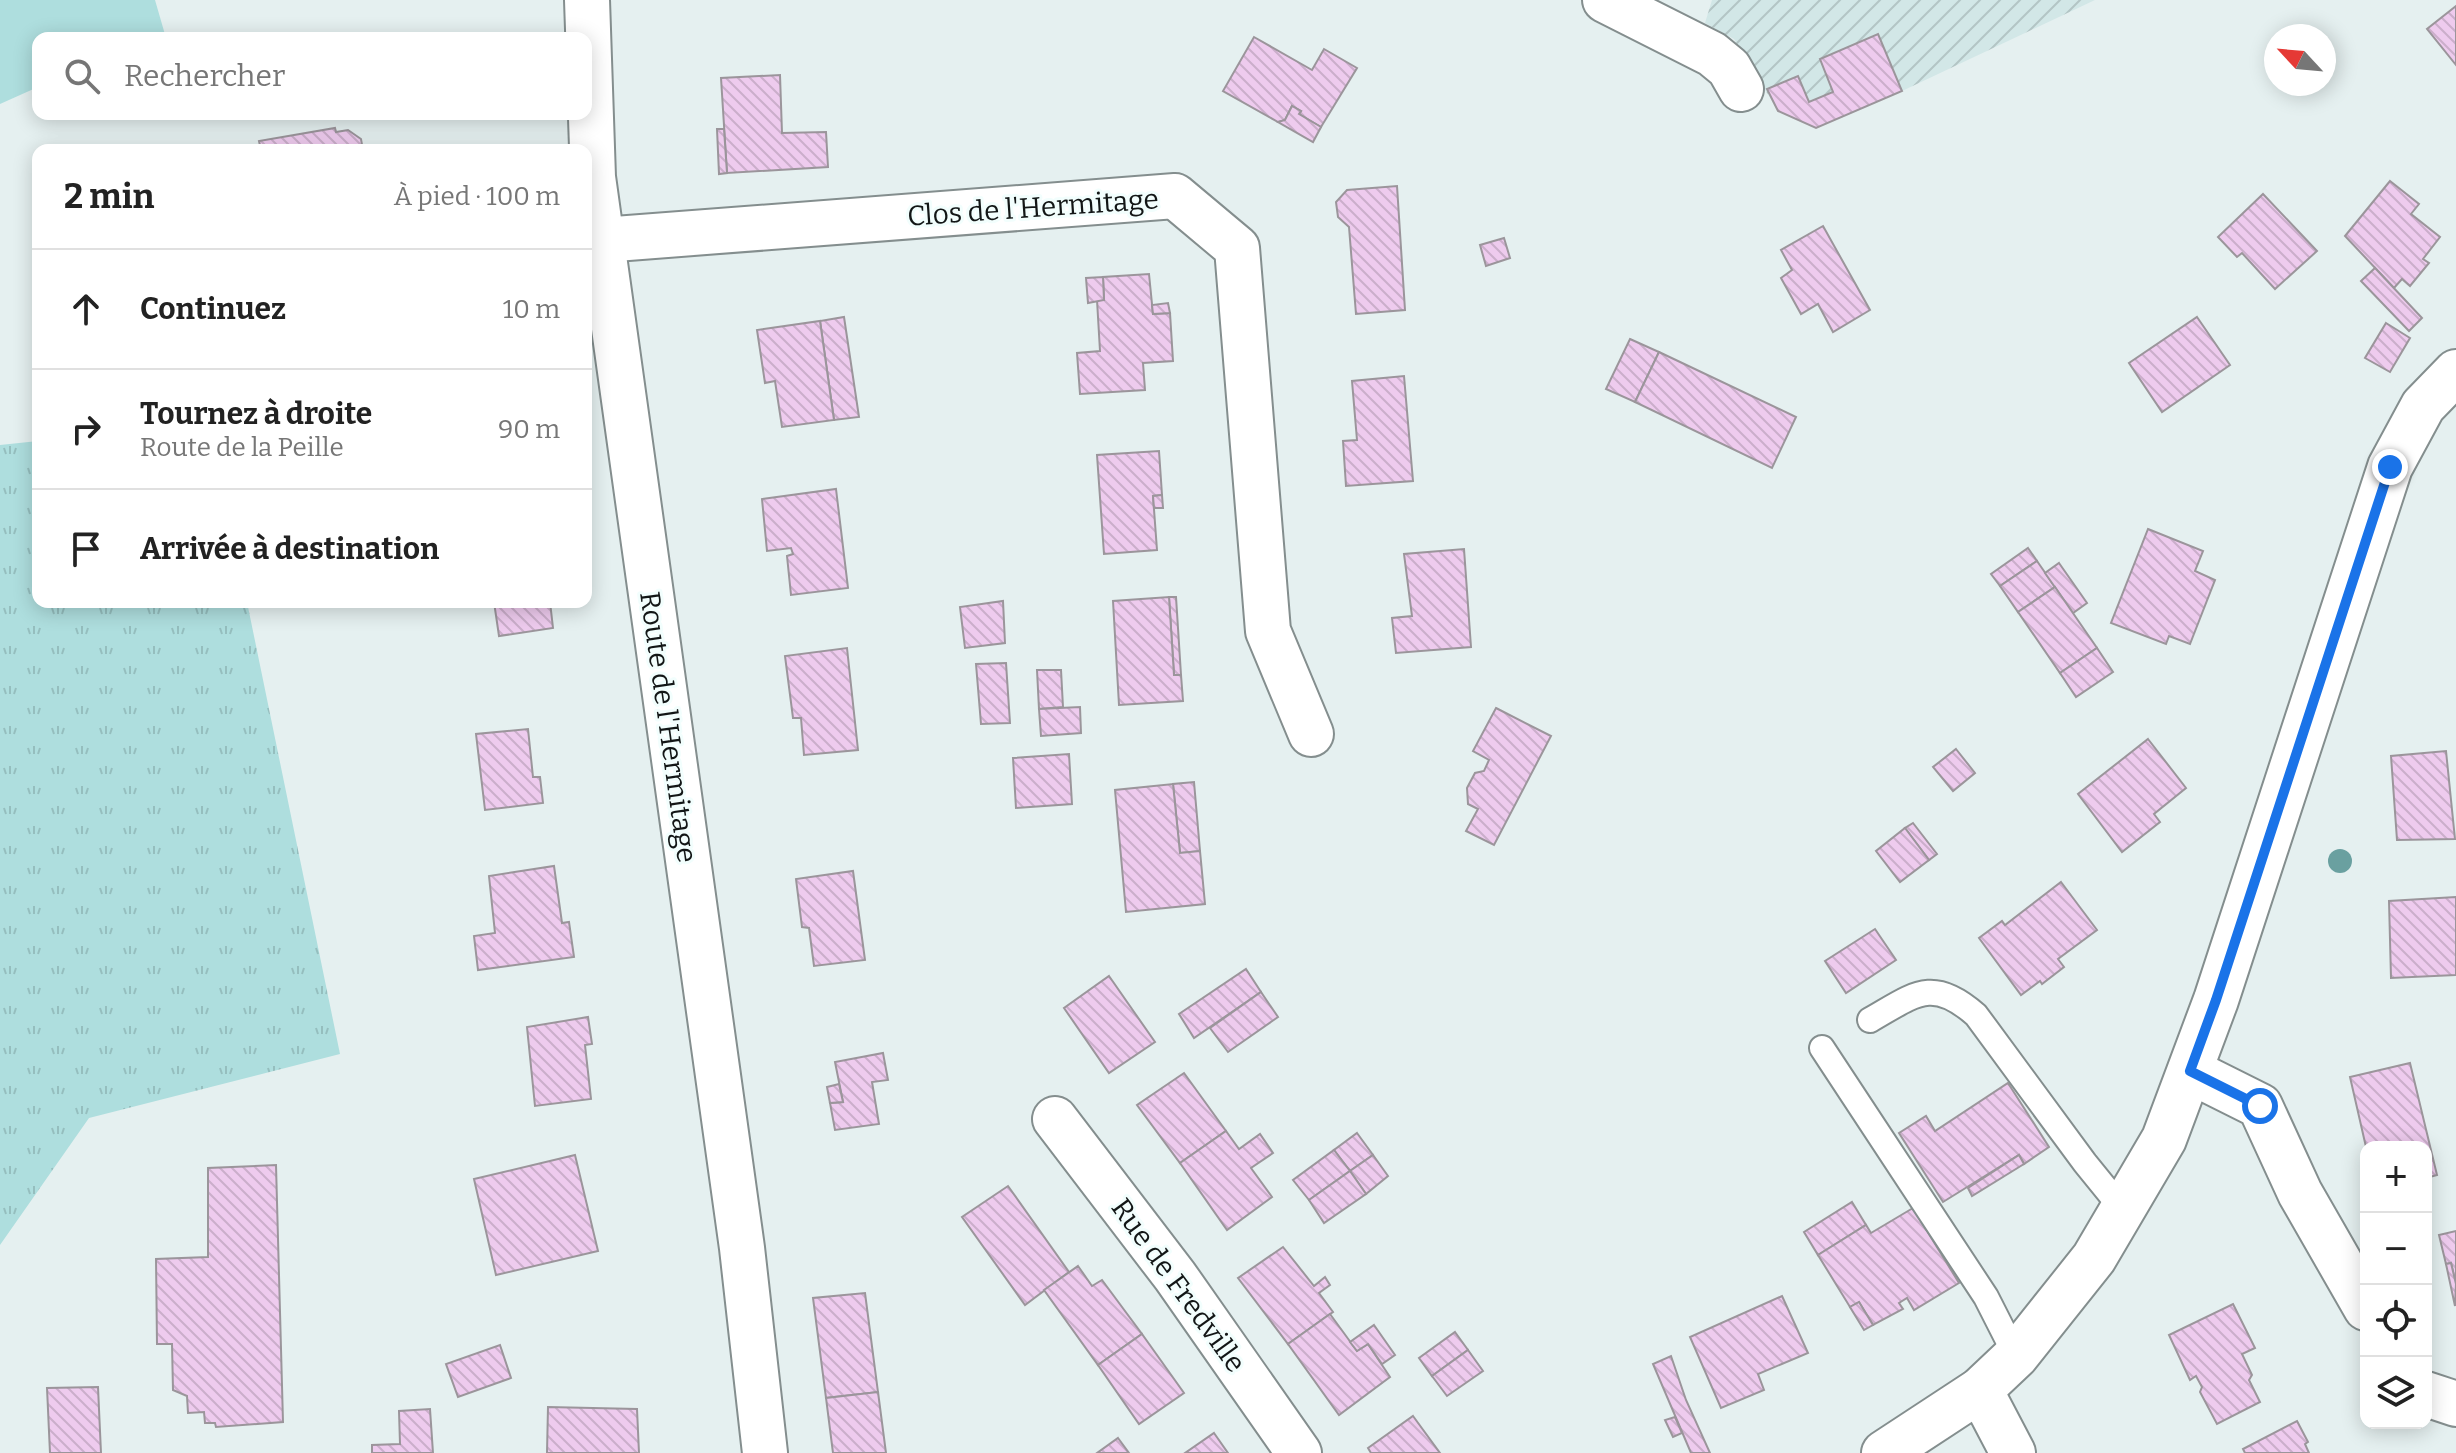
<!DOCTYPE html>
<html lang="fr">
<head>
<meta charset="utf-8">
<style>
  :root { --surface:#fff; --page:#f6f6f6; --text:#222; --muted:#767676; --line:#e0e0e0 }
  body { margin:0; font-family:Bitter,serif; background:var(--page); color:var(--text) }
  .controls { position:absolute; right:24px; bottom:24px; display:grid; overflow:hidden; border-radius:16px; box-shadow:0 4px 20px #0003 }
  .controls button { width:72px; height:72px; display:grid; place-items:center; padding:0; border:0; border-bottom:2px solid var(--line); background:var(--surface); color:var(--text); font:40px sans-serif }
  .compass { position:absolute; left:2264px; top:24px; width:72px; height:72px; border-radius:50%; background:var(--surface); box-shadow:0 4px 20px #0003; rotate:296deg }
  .stop { position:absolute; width:24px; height:24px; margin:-18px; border:6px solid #1a73e8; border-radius:50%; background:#fff }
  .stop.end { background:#1a73e8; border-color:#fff; box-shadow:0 2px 8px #0008 }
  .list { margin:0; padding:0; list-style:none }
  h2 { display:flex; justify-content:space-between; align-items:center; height:104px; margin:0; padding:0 32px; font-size:34px }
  h2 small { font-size:26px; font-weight:400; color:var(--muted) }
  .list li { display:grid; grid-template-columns:52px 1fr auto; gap:24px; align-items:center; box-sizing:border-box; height:120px; padding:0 32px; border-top:2px solid var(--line) }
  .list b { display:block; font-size:30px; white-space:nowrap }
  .list p { margin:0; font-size:26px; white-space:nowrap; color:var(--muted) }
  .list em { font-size:26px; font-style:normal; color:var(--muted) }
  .icon { flex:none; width:44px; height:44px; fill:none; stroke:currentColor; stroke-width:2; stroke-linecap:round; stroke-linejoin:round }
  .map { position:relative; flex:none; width:2456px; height:1453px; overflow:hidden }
  .search { position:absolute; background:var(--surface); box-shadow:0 4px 20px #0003; left:32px; top:32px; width:560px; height:88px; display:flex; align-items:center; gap:20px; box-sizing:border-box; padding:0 28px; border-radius:16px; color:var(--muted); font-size:30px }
  .panel { position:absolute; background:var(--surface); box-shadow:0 4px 20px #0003; left:32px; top:144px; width:560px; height:464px; border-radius:16px }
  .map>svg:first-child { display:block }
  .industrial { fill:url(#industrial-furrows) }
  .grass { fill:url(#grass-tufts) }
  .green { fill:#aedede }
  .building { fill:url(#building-back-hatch); stroke:#9b959b; stroke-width:2 }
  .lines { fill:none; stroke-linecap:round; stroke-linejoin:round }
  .service-casing { stroke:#848e8e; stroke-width:28 }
  .minor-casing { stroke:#848e8e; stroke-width:48 }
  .tertiary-casing { stroke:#848e8e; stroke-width:48 }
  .service { stroke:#fff; stroke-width:24 }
  .minor { stroke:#fff; stroke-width:44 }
  .tertiary { stroke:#fff; stroke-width:44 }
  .tree { fill:#6aa0a0 }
  .route { stroke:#1a73e8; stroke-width:10 }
  .labels { text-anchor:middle; stroke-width:6; stroke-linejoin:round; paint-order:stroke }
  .street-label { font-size:28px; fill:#121616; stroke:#f2fefd }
</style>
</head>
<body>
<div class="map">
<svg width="2456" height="1453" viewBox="0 0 2456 1453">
  <defs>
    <pattern id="industrial-furrows" width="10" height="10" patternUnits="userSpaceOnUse" patternTransform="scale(2)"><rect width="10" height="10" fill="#d2e7e7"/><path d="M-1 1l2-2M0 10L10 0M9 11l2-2" fill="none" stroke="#b3c5c5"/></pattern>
    <pattern id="grass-tufts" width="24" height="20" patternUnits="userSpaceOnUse" patternTransform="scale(2)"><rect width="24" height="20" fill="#aedede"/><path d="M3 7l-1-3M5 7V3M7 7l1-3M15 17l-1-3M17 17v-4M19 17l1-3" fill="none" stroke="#95bebe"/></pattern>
    <pattern id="building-back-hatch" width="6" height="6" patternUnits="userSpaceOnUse" patternTransform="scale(2)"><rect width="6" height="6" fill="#eecbee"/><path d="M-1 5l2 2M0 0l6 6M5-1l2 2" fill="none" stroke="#cbaecb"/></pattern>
  </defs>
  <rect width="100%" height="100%" fill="#e5f0f0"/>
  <!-- industrial -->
  <polygon class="industrial" points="1712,0 2095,0 1902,91 1816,128 1778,111 1734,39 1705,23"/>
  <!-- grass -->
  <polygon class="grass" points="38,441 38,602 247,602 340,1054 89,1118 0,1245 0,445"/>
  <!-- green -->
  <polygon class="green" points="0,0 155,0 166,38 38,38 38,87 0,104"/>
  <!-- building -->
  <g class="building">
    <polygon points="2456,6 2456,65 2427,29"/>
    <polygon points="1878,34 1902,91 1816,128 1778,111 1767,89 1798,76 1809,102 1833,92 1820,59"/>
    <polygon points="1254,37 1312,70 1324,49 1357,68 1321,127 1299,114 1301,111 1292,106 1285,120 1278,122 1223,91"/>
    <polygon points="780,75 782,133 826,132 828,167 727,173 721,78"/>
    <polygon points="1292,106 1301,111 1299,114 1321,127 1313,142 1278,122 1285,120"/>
    <polygon points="335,128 336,132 348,130 361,139 363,150 261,150 259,141"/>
    <polygon points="717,129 724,129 727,173 719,174"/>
    <polygon points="2390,181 2419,204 2411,214 2440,237 2423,259 2429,263 2410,286 2402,279 2394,288 2345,236"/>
    <polygon points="1397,186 1405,310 1356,314 1349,227 1338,217 1336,202 1347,190"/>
    <polygon points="2263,194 2317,251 2275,289 2242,253 2237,257 2218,237"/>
    <polygon points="1823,226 1870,310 1833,332 1818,304 1801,314 1781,278 1792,270 1781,250"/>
    <polygon points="1504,238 1510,258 1486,266 1480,245"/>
    <polygon points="2375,268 2422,318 2409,331 2361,281"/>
    <polygon points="1149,274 1153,314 1170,313 1173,361 1143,363 1145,390 1080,394 1077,353 1100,351 1097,300 1104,300 1103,277"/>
    <polygon points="1103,277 1104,300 1088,303 1086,278"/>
    <polygon points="1168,303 1170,313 1153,314 1152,305"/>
    <polygon points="844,317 859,417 834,420 820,321"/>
    <polygon points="2197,317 2230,365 2162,412 2129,363"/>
    <polygon points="820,321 834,420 782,427 775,381 765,383 757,330"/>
    <polygon points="2386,323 2410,338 2390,372 2365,358"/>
    <polygon points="1630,339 1659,352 1635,402 1606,389"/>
    <polygon points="1659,352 1796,417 1772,468 1635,402"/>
    <polygon points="1404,376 1413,481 1346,486 1343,441 1357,440 1352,381"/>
    <polygon points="1159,451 1162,495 1153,496 1157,550 1104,554 1097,455"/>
    <polygon points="836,489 848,588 791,595 787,556 793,554 791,548 767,551 762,499"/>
    <polygon points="1162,495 1163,508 1154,508 1153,496"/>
    <polygon points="2148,529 2203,551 2195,571 2215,580 2190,644 2169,636 2166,644 2111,623"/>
    <polygon points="2028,548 2037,561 2000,586 1991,574"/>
    <polygon points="1464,549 1471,647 1396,653 1392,618 1412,616 1404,554"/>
    <polygon points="2037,561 2055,587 2018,612 2000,586"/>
    <polygon points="2059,563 2087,603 2073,613 2045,573"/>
    <polygon points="2055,587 2097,648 2060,673 2018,612"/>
    <polygon points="1169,597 1176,597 1181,675 1174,675"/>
    <polygon points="1169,597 1174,675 1181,675 1183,701 1119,705 1113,601"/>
    <polygon points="1003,601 1005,643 965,648 960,607"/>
    <polygon points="494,602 550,602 553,628 499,636"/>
    <polygon points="847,648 858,750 804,755 801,718 793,718 785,656"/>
    <polygon points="2097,648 2113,672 2076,697 2060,673"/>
    <polygon points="1006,663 1010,723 981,724 976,664"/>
    <polygon points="1037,670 1061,670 1063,707 1039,709"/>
    <polygon points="1080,707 1081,733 1041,736 1039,709"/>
    <polygon points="1496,708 1551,736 1494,845 1466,831 1478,809 1468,804 1467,788 1475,773 1484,771 1489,760 1473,751"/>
    <polygon points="528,729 533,777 540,777 543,803 485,810 476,734"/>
    <polygon points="2148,739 2186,788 2154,814 2160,822 2122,852 2078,794"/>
    <polygon points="1956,749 1975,773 1953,791 1933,767"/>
    <polygon points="2446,751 2455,839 2397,840 2391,756"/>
    <polygon points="1069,754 1072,804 1016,808 1013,758"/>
    <polygon points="1194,782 1200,851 1180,853 1173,784"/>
    <polygon points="1173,784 1180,853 1200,851 1205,904 1126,912 1115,790"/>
    <polygon points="1913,823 1937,854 1929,860 1905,828"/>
    <polygon points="1905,828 1929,860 1900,882 1876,851"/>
    <polygon points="554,866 562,923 569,922 574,957 478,970 474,936 495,933 489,876"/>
    <polygon points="853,871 865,960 814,966 809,928 802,927 796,879"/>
    <polygon points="2061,882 2097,930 2058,959 2064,967 2042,984 2040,981 2021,995 1979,938 2002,921 2005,925"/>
    <polygon points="2456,897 2456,975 2391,978 2389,901"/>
    <polygon points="1875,929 1896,960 1846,993 1825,961"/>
    <polygon points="1246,969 1261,992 1194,1038 1179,1014"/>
    <polygon points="1109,976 1155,1042 1109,1073 1064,1008"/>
    <polygon points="1261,992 1278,1017 1228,1052 1210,1028"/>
    <polygon points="588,1017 592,1044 585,1045 591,1099 535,1106 527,1027"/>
    <polygon points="883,1053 888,1080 872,1082 879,1124 835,1130 830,1103 843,1102 835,1062"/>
    <polygon points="2410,1063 2437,1175 2426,1178 2426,1147 2366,1147 2350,1077"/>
    <polygon points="1184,1073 1226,1131 1180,1163 1137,1105"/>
    <polygon points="2008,1083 2049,1147 2024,1164 2019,1155 1943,1202 1899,1133 1926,1116 1935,1131"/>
    <polygon points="839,1084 843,1102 830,1103 827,1087"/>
    <polygon points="1226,1131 1239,1149 1260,1134 1273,1153 1251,1168 1272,1197 1227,1230 1180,1163"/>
    <polygon points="1357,1133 1373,1155 1350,1171 1334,1150"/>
    <polygon points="1334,1150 1350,1171 1309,1200 1293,1180"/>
    <polygon points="575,1155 598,1251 496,1275 474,1179"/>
    <polygon points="1373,1155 1388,1176 1366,1194 1350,1171"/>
    <polygon points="2019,1155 2024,1164 1972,1196 1968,1188"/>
    <polygon points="276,1165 283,1422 216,1427 215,1423 205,1423 204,1412 188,1413 187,1396 173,1390 172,1344 157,1344 156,1259 208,1257 208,1168"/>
    <polygon points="1350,1171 1366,1194 1324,1223 1309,1200"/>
    <polygon points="1008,1186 1069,1272 1025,1305 962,1217"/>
    <polygon points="1852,1202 1866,1225 1818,1255 1804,1232"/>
    <polygon points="1913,1208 1959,1283 1914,1310 1907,1298 1899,1303 1903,1309 1873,1325 1859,1302 1850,1307 1818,1255 1866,1225 1871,1233"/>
    <polygon points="2456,1231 2456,1284 2451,1263 2446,1264 2439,1235"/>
    <polygon points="1283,1247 1314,1286 1325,1277 1330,1285 1319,1293 1333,1312 1288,1344 1238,1278"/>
    <polygon points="2451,1263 2456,1284 2455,1306 2446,1264"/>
    <polygon points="1078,1266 1092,1286 1102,1280 1142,1334 1098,1365 1044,1290"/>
    <polygon points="865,1293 878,1392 826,1398 813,1298"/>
    <polygon points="1782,1296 1808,1353 1758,1374 1764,1390 1721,1408 1690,1337"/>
    <polygon points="1859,1302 1873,1325 1864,1330 1850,1307"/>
    <polygon points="2233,1304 2255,1348 2242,1354 2252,1375 2249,1380 2260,1402 2217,1424 2200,1392 2202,1387 2196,1376 2190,1380 2169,1335"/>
    <polygon points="1330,1314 1357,1351 1368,1344 1390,1377 1339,1415 1288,1344"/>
    <polygon points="1374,1325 1395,1355 1382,1364 1368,1344 1357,1351 1350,1342"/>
    <polygon points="1455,1332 1468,1350 1432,1376 1419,1358"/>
    <polygon points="1142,1334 1184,1393 1139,1424 1098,1365"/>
    <polygon points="500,1345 511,1378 458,1397 446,1364"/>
    <polygon points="1468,1350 1483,1371 1447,1396 1432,1376"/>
    <polygon points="1671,1356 1686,1400 1710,1453 1691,1453 1653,1364"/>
    <polygon points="98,1387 101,1453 50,1453 47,1388"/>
    <polygon points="878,1392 886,1453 833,1453 826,1398"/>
    <polygon points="548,1407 637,1409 639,1453 547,1453"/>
    <polygon points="430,1409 433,1453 372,1453 372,1445 400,1444 399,1411"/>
    <polygon points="1413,1416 1440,1453 1371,1453 1368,1448"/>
    <polygon points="1675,1417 1682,1433 1673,1437 1665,1420"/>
    <polygon points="2297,1421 2308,1442 2305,1444 2309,1453 2245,1453 2243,1449"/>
    <polygon points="1214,1433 1228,1453 1185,1453"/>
    <polygon points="1118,1438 1129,1453 1097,1453"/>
  </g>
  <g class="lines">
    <defs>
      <g id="service">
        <path d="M1870 1020C1914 995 1932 976 1976 1015L2085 1163 2124 1211"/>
        <polyline points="1822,1048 1986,1297 2016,1356"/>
      </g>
      <g id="minor">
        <polyline points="1605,0 1712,54 1729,68 1741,89"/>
        <polyline points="602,240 1175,196 1237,248 1268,631 1311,734"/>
        <polyline points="2190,1071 2260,1106 2300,1193 2366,1308"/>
        <polyline points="1055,1119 1175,1276 1299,1453"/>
        <polyline points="1980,1390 2013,1453"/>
        <polyline points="2426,1394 2456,1404"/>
        <polyline points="1884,1453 1980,1390 2016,1356 2094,1258 2164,1139 2216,1000 2390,467 2423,406 2456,372"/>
      </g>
      <polyline id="tertiary" points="587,0 593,177 742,1248 765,1453"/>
    </defs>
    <!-- service casing -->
    <use href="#service" class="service-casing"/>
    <!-- minor casing -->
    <use href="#minor" class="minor-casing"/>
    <!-- tertiary casing -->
    <use href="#tertiary" class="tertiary-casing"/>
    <!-- service -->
    <use href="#service" class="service"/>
    <!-- minor -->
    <use href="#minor" class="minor"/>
    <!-- tertiary -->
    <use href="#tertiary" class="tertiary"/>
  </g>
  <!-- trees -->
  <circle class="tree" cx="2340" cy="861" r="12"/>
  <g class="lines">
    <!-- route -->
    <polyline class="route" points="2260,1106 2190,1071 2216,1000 2390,467"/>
  </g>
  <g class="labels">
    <!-- street labels -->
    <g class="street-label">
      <text transform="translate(1033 207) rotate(-4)" y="10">Clos de l'Hermitage</text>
      <text transform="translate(669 727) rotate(82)" y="10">Route de l'Hermitage</text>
      <text transform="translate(1179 1285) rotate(54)" y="10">Rue de Fredville</text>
    </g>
  </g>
</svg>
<div class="controls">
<button>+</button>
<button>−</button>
<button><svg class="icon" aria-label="locate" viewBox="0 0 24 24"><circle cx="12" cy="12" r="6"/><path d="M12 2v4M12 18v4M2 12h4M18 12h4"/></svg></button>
<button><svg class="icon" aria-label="layers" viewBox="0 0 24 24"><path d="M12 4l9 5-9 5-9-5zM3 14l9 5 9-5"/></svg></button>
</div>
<svg class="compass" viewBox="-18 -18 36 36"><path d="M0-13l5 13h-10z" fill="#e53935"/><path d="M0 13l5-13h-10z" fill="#767676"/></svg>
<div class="stop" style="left:2260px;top:1106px"></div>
<div class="stop end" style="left:2390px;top:467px"></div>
<div class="search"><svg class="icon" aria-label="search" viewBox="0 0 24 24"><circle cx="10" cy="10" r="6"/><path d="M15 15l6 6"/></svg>Rechercher</div>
<section class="panel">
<h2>2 min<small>À pied · 100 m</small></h2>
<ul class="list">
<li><svg class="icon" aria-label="ahead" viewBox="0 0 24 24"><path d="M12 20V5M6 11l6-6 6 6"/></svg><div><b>Continuez</b></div><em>10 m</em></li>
<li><svg class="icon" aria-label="right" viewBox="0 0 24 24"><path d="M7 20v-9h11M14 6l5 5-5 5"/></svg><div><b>Tournez à droite</b><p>Route de la Peille</p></div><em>90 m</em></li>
<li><svg class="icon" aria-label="arrive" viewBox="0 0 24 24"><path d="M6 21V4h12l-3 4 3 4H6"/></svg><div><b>Arrivée à destination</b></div></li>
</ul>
</section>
</div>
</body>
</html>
